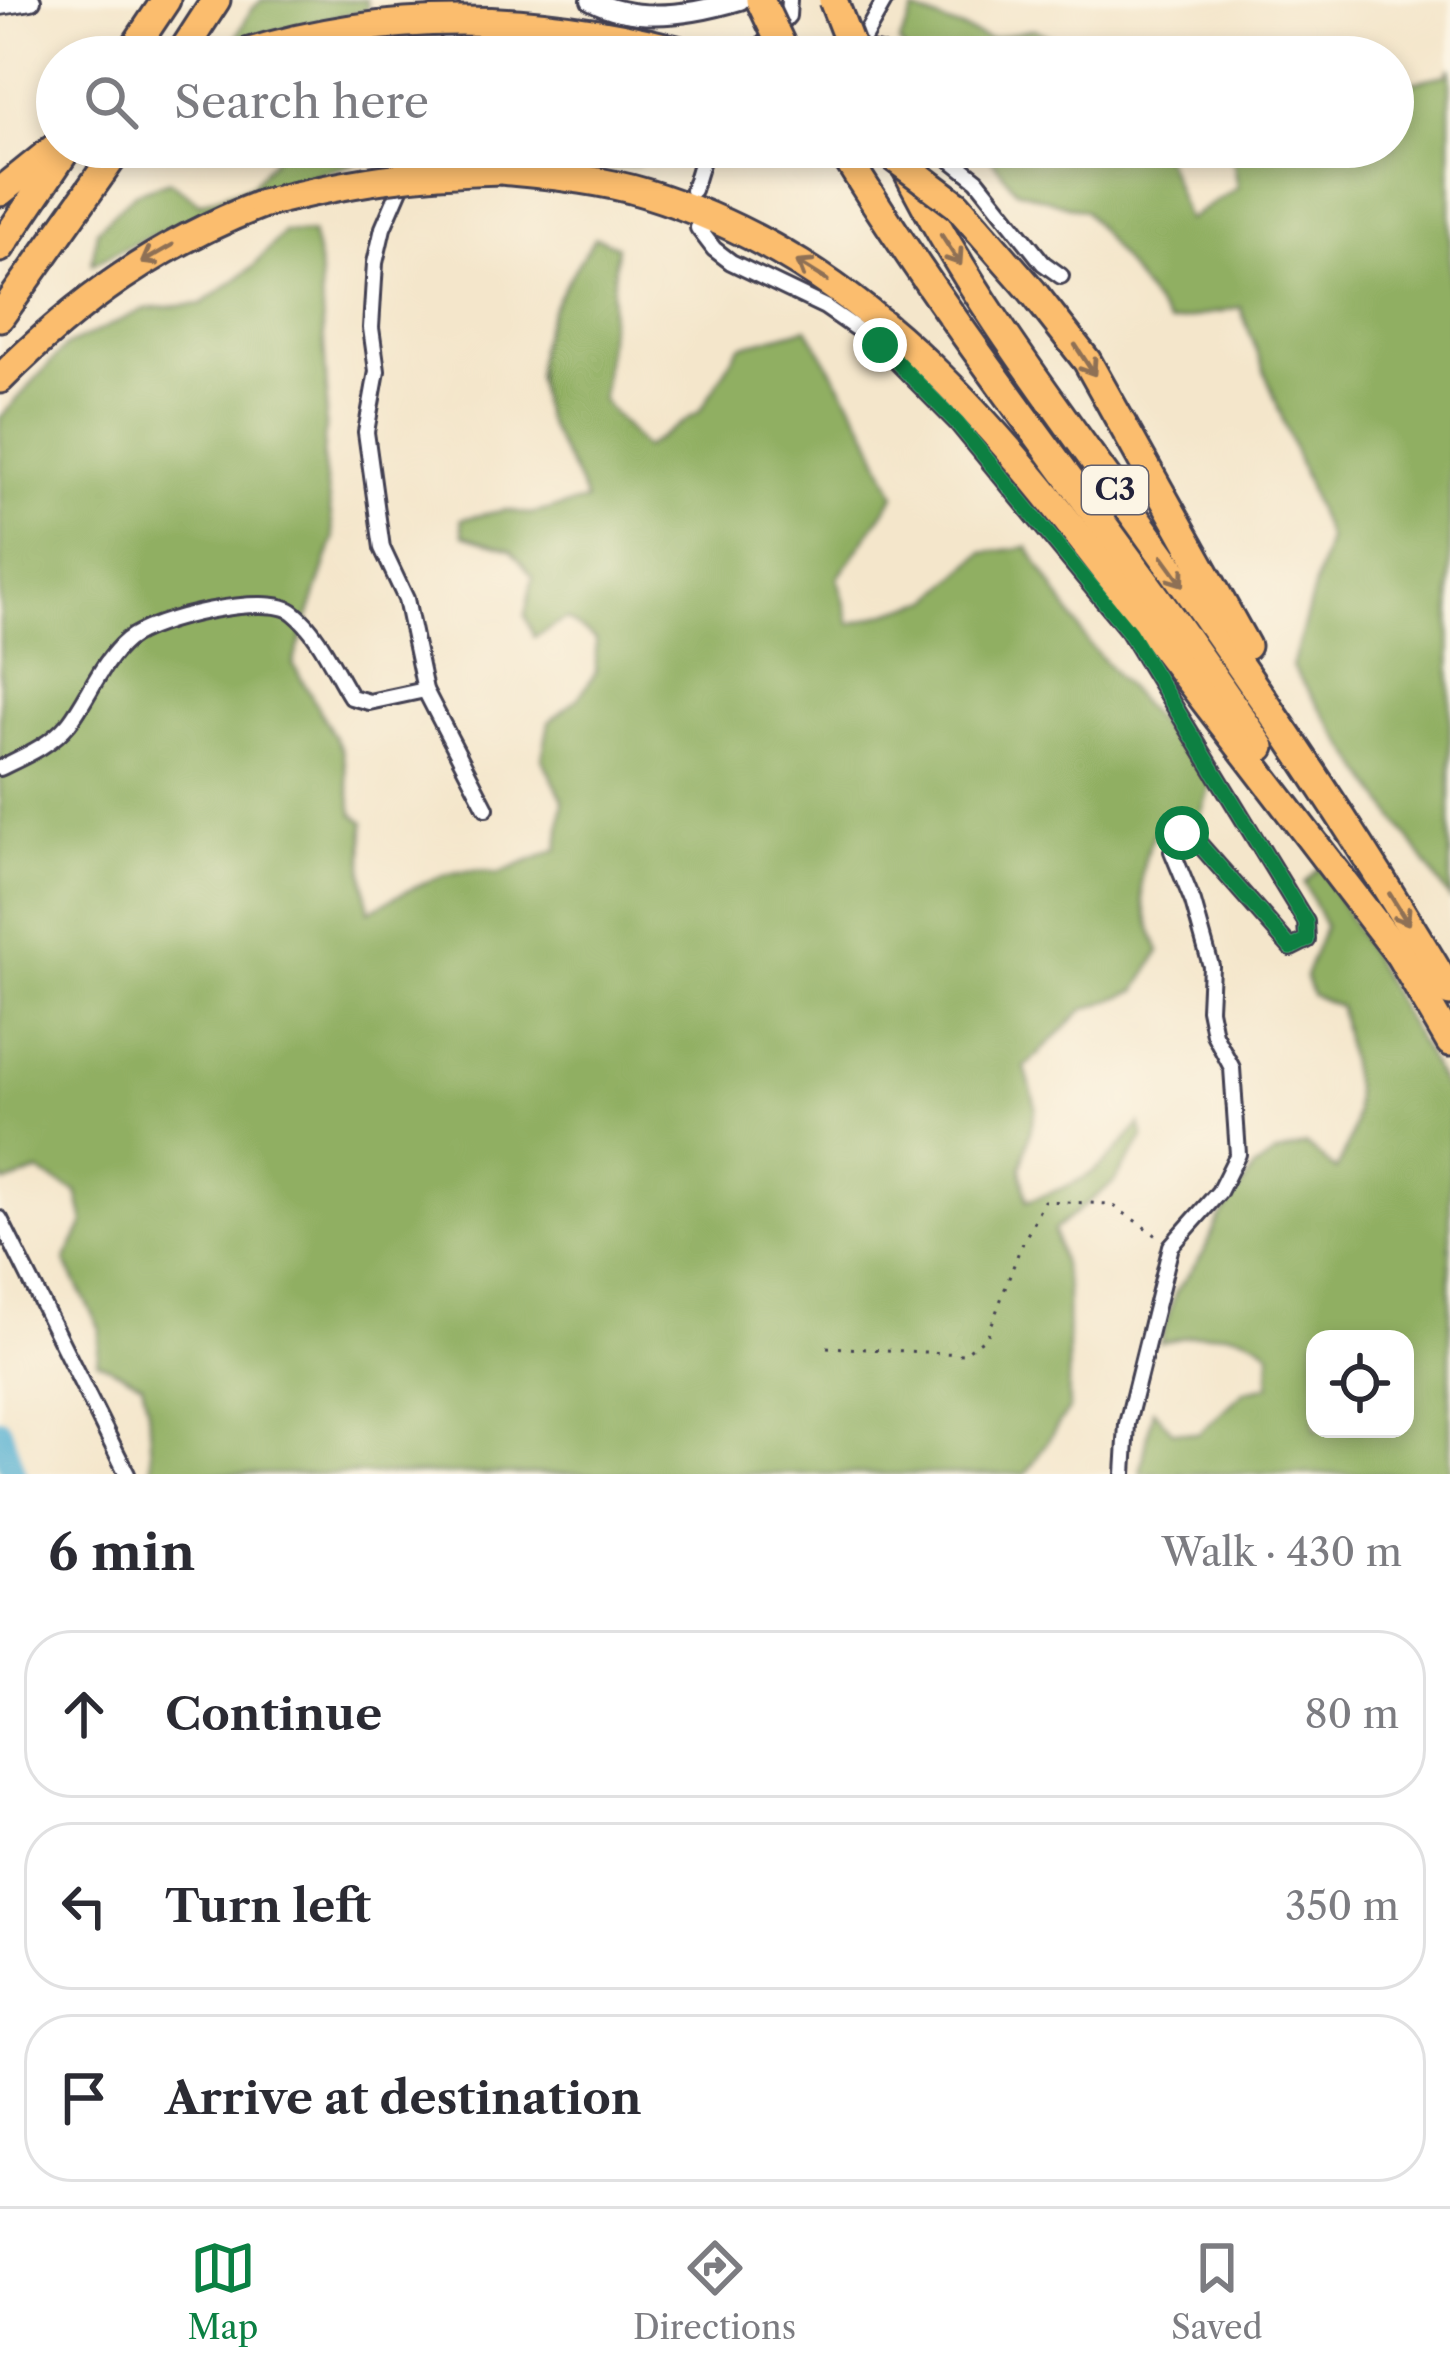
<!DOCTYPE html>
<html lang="en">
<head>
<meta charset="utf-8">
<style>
  :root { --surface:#fff; --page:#f7f7f7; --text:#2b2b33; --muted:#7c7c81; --line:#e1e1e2; --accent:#0b8043 }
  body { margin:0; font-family:"Libre Caslon Text",serif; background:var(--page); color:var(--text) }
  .controls { position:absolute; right:36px; bottom:36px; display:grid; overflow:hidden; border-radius:24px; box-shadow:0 6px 18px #0003 }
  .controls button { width:108px; height:108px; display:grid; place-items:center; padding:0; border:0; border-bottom:3px solid var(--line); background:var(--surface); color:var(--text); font:60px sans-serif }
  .stop { position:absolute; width:36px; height:36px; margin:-27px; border:9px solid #0b8043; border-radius:50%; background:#fff }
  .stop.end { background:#0b8043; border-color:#fff; box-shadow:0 3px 12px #0008 }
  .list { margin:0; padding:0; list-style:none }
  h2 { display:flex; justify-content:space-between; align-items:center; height:156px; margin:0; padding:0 48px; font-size:51px }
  h2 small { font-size:39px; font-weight:400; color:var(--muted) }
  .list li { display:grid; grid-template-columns:78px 1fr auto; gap:36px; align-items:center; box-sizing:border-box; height:168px; margin:0 24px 24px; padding:0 24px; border:3px solid var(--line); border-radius:48px }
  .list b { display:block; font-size:45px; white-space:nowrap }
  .list em { font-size:39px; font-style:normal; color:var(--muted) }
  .icon { flex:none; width:66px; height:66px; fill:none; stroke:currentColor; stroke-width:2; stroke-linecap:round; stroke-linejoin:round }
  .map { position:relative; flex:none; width:1450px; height:1474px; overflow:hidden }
  .search { position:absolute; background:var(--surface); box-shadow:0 6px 18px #0003; left:36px; right:36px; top:36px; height:132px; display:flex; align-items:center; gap:30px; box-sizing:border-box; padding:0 42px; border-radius:66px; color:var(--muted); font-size:45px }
  .sheet { height:732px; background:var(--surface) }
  nav { display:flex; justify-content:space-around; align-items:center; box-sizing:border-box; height:168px; border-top:3px solid var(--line); background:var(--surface); font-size:33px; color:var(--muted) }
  nav a { display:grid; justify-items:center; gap:6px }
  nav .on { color:var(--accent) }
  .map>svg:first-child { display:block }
  .forest { fill:#90af62; stroke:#59684e; stroke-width:3; fill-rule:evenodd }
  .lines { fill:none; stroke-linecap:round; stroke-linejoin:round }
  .river { stroke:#54b0d2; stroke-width:24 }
  .minor-casing { stroke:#423f51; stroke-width:20 }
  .tertiary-casing { stroke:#423f51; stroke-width:24 }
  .motorway-casing { stroke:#423f51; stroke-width:33 }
  .path { stroke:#423f51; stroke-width:3; stroke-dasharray:3 9; stroke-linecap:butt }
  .minor { stroke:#fff; stroke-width:14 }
  .tertiary { stroke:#fff; stroke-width:18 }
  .motorway { stroke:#fbbd6e; stroke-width:27 }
  .motorway-bridge-casing { stroke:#423f51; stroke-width:33; stroke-linecap:butt }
  .motorway-bridge { stroke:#fbbd6e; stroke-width:27 }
  .oneway { stroke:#8e7054 }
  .route { stroke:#0b8043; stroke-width:15 }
  .labels { text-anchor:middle; stroke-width:10; stroke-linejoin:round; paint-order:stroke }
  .shield { fill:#fcf5e5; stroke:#63616e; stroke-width:3 }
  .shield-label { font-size:30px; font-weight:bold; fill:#22223b }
</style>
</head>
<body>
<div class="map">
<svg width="1450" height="1474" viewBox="0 0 1450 1474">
  <rect width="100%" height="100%" fill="#fcf5e5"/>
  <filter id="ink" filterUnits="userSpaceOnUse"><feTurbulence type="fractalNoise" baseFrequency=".00833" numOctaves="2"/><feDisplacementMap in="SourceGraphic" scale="24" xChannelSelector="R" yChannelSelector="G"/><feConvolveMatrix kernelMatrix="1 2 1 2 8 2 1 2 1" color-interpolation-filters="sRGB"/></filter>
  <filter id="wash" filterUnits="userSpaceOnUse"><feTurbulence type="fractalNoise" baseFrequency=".004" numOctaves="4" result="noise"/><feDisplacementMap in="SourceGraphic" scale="48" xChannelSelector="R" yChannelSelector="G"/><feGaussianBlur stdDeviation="2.7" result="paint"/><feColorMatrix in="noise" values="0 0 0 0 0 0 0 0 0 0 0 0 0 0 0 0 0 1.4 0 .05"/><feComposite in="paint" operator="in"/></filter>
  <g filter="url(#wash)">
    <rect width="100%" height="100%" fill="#f4e6cb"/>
    <!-- forest -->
    <g class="forest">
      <polygon points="262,0 366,0 368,9 234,42 251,10"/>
      <polygon points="914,11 989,39 1034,29 1067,44 1082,57 911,57 899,43"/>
      <polygon points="475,42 578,44 631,57 471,57"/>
      <polygon points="1450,67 1450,899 1292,667 1328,539 1240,307 1169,323 1085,211 1016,190 982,147 1149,147 1165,158 1187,220 1238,187 1231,147 1393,147 1393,86 1446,75"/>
      <path d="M284 147H362L355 163C264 189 177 221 92 264L97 230 135 193 170 181 199 203 252 185Z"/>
      <polygon points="558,147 653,147 638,165 612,169"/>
      <path d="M284 232 312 233 319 262 327 394 323 459 334 538 293 664 342 750 353 813 364 822 363 870 369 911C408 891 454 860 498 874L558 849 563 800 542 758 549 722 578 698 596 672V639L566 619 534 637 525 615 533 577 511 550 463 535 461 519 506 510 530 514 586 501C576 471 556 446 545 417 520 347 559 294 595 237L617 246 602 400 644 448 700 411 740 346 807 328 866 428 895 495 838 578 850 624 931 600 982 553 1028 547 1089 644 1211 783 1200 817 1159 823C1133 878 1138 897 1160 951L1136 991 1083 1010 1025 1067 1036 1107 1021 1168 1027 1201C1087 1180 1100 1174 1140 1124L1144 1138 1114 1182 1054 1230 1067 1288 1069 1408 1026 1474H152L148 1410 142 1383 97 1361 100 1329 65 1261 84 1223 77 1192 38 1172 6 1183 0 1176V418L66 346 145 309 202 304 252 268Z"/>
      <path d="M1321 867 1450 1097V1474H1140L1153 1409 1172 1431 1198 1434 1245 1391 1269 1386 1270 1352C1241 1323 1197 1333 1160 1343L1175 1293 1203 1254 1217 1222 1254 1169 1275 1154 1306 1145 1336 1170C1372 1109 1347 1071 1340 1007L1312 995 1305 976 1325 926 1304 883ZM1315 1339H1405V1429H1315Z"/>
    </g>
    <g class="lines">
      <!-- river -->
      <polyline class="river" points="0,1430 14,1474"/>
    </g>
  </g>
  <g filter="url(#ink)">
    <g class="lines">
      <defs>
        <g id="minor">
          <polyline points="861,48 880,52 885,57"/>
          <polyline points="854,54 885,0"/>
          <polyline points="448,57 451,0"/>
          <polyline points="752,57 788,16 789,0"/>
          <polyline points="418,147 383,228 375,263 371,328 377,371 366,432 382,548 406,599 425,690 486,808"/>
          <polyline points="935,147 977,180 1043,263 1061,276"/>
          <polyline points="704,152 735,155 745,147"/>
          <polyline points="693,190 706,147"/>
          <polyline points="698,228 714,249 731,262 825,307 880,345 957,423 1129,632 1306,922 1307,940 1291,948 1194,838 1182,834 1172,851 1193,902 1211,966 1209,1009 1214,1034 1232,1068 1238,1154 1219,1192 1171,1246 1127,1424 1124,1474"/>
          <path d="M0 768C25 756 51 745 69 723 89 697 101 662 127 640 152 619 269 591 294 613 319 633 334 670 351 697L369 702 425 690"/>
          <polyline points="0,1219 127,1474"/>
        </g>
        <g id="tertiary">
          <path d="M591 0C635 24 694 14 740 0"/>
          <polyline points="0,5 31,0"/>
        </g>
        <g id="motorway">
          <polyline points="128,57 166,0"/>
          <polyline points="179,57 216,0"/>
          <path d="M840 147C968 356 1126 544 1261 747"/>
          <path d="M902 160C970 299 1068 423 1158 549 1261 693 1360 840 1450 992"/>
          <path d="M501 170C549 175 599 179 645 193 880 265 1015 450 1156 637 1239 746 1322 854 1405 962"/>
          <polyline points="0,192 57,146"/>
          <polyline points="957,205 1033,292 1087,361 1246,646"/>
          <polyline points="0,248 68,147"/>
          <polyline points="0,317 120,147"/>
          <path d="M0 379C79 300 158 244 262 204"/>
          <polyline points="1396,949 1450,1042"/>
        </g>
      </defs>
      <!-- minor casing -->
      <use href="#minor" class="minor-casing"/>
      <!-- tertiary casing -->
      <use href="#tertiary" class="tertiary-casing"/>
      <!-- motorway casing -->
      <use href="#motorway" class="motorway-casing"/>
      <!-- path -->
      <polyline class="path" points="827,1347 963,1354 987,1337 1019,1251 1044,1201 1111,1204 1160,1238"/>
      <!-- minor -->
      <use href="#minor" class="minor"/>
      <!-- tertiary -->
      <use href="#tertiary" class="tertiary"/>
      <!-- motorway -->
      <use href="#motorway" class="motorway"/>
      <defs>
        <g id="motorway-bridge">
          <polyline points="760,0 787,57"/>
          <polyline points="833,0 855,57"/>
          <path d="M234 57C389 6 546 12 702 57"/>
          <polyline points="880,147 957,205"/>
          <path d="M262 204C349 182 412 172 501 170"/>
        </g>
      </defs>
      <!-- motorway-bridge casing -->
      <use href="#motorway-bridge" class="motorway-bridge-casing"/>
      <!-- motorway-bridge -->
      <use href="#motorway-bridge" class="motorway-bridge"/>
    </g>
    <!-- one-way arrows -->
    <defs><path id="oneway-shaft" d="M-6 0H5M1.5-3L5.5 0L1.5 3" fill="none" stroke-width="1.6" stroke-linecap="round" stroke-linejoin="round" transform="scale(3)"/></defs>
    <g class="oneway">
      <use href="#oneway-shaft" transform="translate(951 250) rotate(57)"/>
      <use href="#oneway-shaft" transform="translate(157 254) rotate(150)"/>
      <use href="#oneway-shaft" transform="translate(812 271) rotate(-148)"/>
      <use href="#oneway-shaft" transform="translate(1085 360) rotate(57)"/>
      <use href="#oneway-shaft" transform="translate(1173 571) rotate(54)"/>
      <use href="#oneway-shaft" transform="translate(1399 909) rotate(58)"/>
    </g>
  </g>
  <g class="lines" filter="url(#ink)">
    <!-- route -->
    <polyline class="route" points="880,345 957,423 1129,632 1306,922 1307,940 1291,948 1194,838 1182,833"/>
  </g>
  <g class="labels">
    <!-- shield labels -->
    <rect class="shield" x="1082" y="466" width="66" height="48" rx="9"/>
    <g class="shield-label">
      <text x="1115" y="500">C3</text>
    </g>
  </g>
</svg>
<div class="controls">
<button><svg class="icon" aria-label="locate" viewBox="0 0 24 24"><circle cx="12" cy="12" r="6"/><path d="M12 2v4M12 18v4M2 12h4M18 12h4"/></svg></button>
</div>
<div class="stop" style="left:1182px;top:833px"></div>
<div class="stop end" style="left:880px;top:345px"></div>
<div class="search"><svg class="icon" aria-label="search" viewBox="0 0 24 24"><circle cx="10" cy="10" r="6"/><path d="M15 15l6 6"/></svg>Search here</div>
</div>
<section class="sheet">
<h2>6 min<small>Walk · 430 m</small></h2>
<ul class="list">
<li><svg class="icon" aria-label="ahead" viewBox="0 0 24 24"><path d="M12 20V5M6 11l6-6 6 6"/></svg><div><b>Continue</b></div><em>80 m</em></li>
<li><svg class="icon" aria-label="left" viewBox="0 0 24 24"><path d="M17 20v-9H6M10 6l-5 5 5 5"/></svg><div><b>Turn left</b></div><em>350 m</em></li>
<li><svg class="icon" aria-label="arrive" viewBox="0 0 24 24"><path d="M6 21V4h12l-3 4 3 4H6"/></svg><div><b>Arrive at destination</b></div></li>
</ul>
</section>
<nav>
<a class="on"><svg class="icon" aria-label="map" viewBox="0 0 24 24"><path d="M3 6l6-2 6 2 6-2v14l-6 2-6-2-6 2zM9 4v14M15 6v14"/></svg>Map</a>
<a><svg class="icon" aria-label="directions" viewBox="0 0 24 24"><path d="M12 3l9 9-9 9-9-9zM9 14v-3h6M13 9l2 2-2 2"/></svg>Directions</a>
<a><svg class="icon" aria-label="saved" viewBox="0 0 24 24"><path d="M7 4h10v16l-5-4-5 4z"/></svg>Saved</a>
</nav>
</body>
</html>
